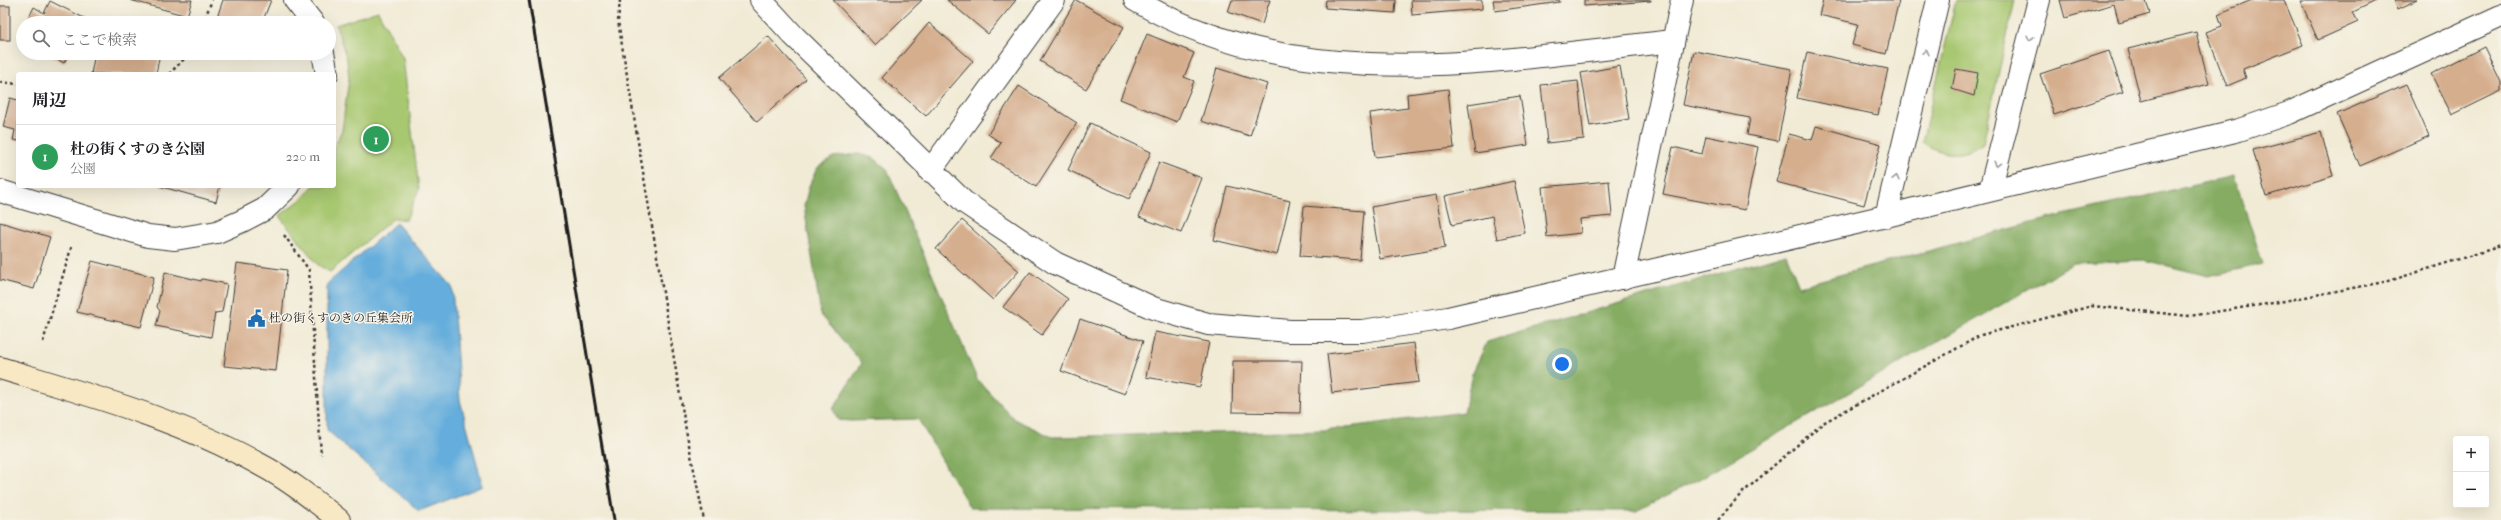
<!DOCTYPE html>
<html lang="ja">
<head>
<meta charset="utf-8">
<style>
  :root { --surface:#fff; --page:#f2f2f2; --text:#202124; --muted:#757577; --line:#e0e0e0; --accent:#1f6fb2 }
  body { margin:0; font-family:"IM FELL French Canon","Noto Serif JP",serif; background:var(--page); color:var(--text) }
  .controls { position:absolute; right:12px; bottom:12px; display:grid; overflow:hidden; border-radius:4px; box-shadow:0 4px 16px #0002 }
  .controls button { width:36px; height:36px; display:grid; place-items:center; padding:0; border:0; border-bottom:1px solid var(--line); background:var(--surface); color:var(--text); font:20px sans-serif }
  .you { position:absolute; left:1562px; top:364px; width:14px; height:14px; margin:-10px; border:3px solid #fff; border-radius:50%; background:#1a73e8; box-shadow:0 0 0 6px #1a73e833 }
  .badge { display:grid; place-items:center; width:26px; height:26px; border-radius:50%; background:var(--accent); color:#fff; font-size:13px; font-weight:700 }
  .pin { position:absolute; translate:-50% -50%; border:2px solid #fff; box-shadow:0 1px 4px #0006 }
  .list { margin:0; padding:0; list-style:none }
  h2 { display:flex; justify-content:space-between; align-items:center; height:52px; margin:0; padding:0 16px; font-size:17px }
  h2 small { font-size:13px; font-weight:400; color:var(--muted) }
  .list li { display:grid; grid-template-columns:26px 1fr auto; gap:12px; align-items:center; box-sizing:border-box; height:64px; padding:0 16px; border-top:1px solid var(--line) }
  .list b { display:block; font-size:15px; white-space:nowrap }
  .list p { margin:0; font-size:13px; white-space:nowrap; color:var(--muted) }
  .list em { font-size:13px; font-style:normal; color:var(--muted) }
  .icon { flex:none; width:22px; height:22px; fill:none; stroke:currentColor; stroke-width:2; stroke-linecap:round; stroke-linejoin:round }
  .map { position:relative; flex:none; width:2501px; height:520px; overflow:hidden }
  .search { position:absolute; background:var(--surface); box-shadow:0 4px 16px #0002; left:16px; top:16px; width:320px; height:44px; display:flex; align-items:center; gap:10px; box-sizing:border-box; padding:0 14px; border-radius:22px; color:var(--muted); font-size:15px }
  .panel { position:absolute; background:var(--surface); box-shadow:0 4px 16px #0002; left:16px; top:72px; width:320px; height:116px; border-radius:4px }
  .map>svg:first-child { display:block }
  .green { fill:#a7c76f; stroke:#627246 }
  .forest { fill:#85ac62; stroke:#50643f }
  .water { fill:#65addc; stroke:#40647c }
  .building { fill:#d5ae8e }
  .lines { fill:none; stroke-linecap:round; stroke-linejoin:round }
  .street-casing { stroke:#3c3b38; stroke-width:24 }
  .secondary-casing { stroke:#3c3b38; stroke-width:24 }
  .path { stroke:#3c3b38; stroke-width:2.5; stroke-dasharray:3 3; stroke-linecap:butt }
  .street { stroke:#fff; stroke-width:22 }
  .secondary { stroke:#f8e8c3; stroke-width:22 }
  .rail { stroke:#1c1c1c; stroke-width:3 }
  .oneway { stroke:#999 }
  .labels { text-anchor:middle; stroke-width:3; stroke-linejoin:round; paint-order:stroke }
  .poi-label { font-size:12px; fill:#1c1c1c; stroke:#f7f3e8; text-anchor:start }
</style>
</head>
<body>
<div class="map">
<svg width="2501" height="520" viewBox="0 0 2501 520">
  <rect width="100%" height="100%" fill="#f7f3e8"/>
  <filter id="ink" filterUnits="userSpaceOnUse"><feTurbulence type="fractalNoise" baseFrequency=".025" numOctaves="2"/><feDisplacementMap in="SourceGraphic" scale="8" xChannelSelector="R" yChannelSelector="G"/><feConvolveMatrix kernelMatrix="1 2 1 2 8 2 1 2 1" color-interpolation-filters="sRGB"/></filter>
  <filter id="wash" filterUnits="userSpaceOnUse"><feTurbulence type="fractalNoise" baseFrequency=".012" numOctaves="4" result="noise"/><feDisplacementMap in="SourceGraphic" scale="16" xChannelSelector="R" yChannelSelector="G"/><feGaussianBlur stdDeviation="0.9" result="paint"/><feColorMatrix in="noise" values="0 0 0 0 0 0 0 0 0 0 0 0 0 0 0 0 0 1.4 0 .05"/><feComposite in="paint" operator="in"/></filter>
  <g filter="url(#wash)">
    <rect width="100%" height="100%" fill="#f1ebd5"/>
    <!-- green -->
    <g class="green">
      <path d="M1956 0H2015L1983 143C1963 158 1942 156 1922 142Z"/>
      <polygon points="378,11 403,58 419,189 406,220 394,218 330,272 318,265 279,216 303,198 313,186 334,186 334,148 342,130 349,78 347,60 336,25"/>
    </g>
    <!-- forest -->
    <polygon class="forest" points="858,154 874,158 887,169 977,379 1014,419 1052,437 1324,430 1464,412 1472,374 1487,342 1786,254 1799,286 2054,217 2234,176 2263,264 2208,276 2144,260 2074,263 1699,479 1636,511 970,508 918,419 850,421 838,420 833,409 862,363 821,315 804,206 809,186 817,168 833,157"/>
    <!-- water -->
    <polygon class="water" points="396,223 452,286 460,400 483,486 419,511 327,430 327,284"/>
    <g id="blocks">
      <!-- building -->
      <g class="building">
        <polygon points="130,0 192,0 187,16"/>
        <polygon points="223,0 271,0 262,23 215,23"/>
        <polygon points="833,0 922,0 875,45"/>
        <polygon points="947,0 1016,0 988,34"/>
        <polygon points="1076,0 1124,27 1086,89 1040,61"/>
        <polygon points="1232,0 1270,0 1262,24 1228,12"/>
        <polygon points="1326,0 1396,0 1395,13 1325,8"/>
        <polygon points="1411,0 1482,0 1482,9 1412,15"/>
        <polygon points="1493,0 1559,0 1560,2 1495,11"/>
        <polygon points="1584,0 1651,0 1651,1 1584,6"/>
        <polygon points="1823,0 1899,0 1886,54 1852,45 1858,24 1819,15"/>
        <polygon points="2060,0 2146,0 2150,14 2119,23 2114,4 2065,18"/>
        <polygon points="2252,0 2284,0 2303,45 2243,69 2246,78 2227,86 2206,32 2222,26 2218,14"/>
        <polygon points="2300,0 2378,0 2353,12 2358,22 2318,40"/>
        <polygon points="2394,0 2417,0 2398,9"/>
        <polygon points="50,1 86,19 84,23 26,23 34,7 44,13"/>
        <rect x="0" y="6" width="10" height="34"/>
        <polygon points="929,23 973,61 926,116 882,78"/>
        <polygon points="23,29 23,42 18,39"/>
        <polygon points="2196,32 2209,84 2141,101 2128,49"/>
        <polygon points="1147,34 1194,53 1184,77 1194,81 1177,122 1120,99"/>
        <polygon points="768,36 806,79 757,122 719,78"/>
        <polygon points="2484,47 2501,82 2501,91 2452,115 2431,74"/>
        <polygon points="1694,51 1792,69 1778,141 1747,135 1750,118 1683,105"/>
        <polygon points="2109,51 2123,92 2054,115 2040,74"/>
        <polygon points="1807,52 1888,69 1878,115 1797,98"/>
        <polygon points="45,53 69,53 64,63"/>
        <polygon points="95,53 160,53 156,74 91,74"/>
        <polygon points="233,53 251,53 249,59"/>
        <polygon points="1620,66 1629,119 1590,126 1581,73"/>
        <polygon points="1217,68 1267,84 1250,136 1201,121"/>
        <polygon points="1956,69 1978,73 1974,96 1952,89"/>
        <polygon points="1578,81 1584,139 1547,143 1541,85"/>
        <polygon points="2406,84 2429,136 2360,166 2337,114"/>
        <polygon points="1019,86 1077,123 1036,187 991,158 1001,143 988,134"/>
        <polygon points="1448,89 1454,148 1375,157 1370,113 1408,108 1407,94"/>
        <polygon points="1520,96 1528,145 1475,153 1468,104"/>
        <polygon points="10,98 18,100 18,141 13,140 15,130 3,127"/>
        <polygon points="1090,123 1151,152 1129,199 1068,170"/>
        <polygon points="1816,126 1881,144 1864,205 1776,182 1789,134 1812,140"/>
        <polygon points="2321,132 2333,176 2266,196 2253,150"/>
        <polygon points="1706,136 1758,147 1745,210 1663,194 1673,147 1702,154"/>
        <polygon points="1159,162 1202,178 1181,233 1139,217"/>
        <polygon points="1514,181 1525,233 1497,239 1492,216 1452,225 1445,196"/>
        <polygon points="1609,181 1612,216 1580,219 1581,233 1547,237 1542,187"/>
        <polygon points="159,186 220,186 216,202"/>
        <polygon points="1227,186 1290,201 1277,255 1214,240"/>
        <polygon points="1436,195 1445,248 1380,259 1371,207"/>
        <polygon points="1304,206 1364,211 1360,260 1300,256"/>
        <polygon points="962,220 1019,271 993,300 936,249"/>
        <polygon points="0,222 50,237 34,289 0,280"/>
        <polygon points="92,261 154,277 141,327 77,312"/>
        <polygon points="237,263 287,270 276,371 224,366"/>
        <polygon points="165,272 201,281 202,279 227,284 222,312 215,313 211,337 156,326 160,311 157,307"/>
        <polygon points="1030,272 1068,299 1042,335 1003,307"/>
        <polygon points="1080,319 1143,341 1125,394 1061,371"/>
        <polygon points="1155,332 1209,342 1200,387 1146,377"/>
        <polygon points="1414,343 1419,382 1332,393 1327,354"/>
        <polygon points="1233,361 1302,361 1300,413 1232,412"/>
      </g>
    </g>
  </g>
  <g filter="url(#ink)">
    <use href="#blocks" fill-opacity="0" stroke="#3c3b38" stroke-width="1"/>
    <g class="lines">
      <defs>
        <g id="street">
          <polyline points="295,0 313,23"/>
          <polyline points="761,0 793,35 964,202 1055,263 1153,308 1208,324 1290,331 1362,331 1448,318 1886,216 2239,130 2289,113 2501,16"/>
          <path d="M1135 0C1300 98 1493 61 1673 41"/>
          <polyline points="323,53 327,74"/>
          <polyline points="930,171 1054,0"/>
          <polyline points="1990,190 2039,0"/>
          <polyline points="0,191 148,236 175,239 217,232 242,221 265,209 289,186"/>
          <polyline points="1886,216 1938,0"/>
          <polyline points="1623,278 1682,0"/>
        </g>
        <path id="secondary" d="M0 368C89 395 178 419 259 464 288 479 314 500 339 520"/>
      </defs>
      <!-- street casing -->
      <use href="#street" class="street-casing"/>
      <!-- secondary casing -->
      <use href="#secondary" class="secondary-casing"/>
      <!-- path -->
      <g class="path">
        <polyline points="620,0 618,21 685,425 704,520"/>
        <polyline points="203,23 212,0"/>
        <polyline points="169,74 190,53"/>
        <polyline points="0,82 18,84"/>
        <polyline points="284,235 309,270 321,455"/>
        <polyline points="43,342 72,245"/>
        <polyline points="1718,520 1741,494 1823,423 1981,335 2092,306 2189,316 2279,302 2389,281 2501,246"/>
      </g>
      <!-- street -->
      <use href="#street" class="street"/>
      <!-- secondary -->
      <use href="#secondary" class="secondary"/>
      <!-- rail -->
      <polyline class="rail" points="529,0 614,520"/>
    </g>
    <!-- one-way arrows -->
    <defs><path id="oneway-chevron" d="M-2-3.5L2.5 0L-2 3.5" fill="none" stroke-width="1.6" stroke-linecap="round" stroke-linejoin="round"/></defs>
    <g class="oneway">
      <use href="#oneway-chevron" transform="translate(2030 38) rotate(104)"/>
      <use href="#oneway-chevron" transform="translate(1926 52) rotate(-77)"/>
      <use href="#oneway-chevron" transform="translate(1997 164) rotate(104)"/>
      <use href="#oneway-chevron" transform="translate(1896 178) rotate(-77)"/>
    </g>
  </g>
  <!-- icons -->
  <defs>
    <symbol id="civic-bare" viewBox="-9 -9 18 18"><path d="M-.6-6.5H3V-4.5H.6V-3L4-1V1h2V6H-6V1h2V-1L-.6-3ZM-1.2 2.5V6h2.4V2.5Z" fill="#1f6fb2" stroke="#f7f3e8" stroke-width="2.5" paint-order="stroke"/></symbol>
  </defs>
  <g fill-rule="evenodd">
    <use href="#civic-bare" x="244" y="306" width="25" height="25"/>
  </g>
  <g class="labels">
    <!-- poi labels -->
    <g class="poi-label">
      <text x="269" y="322">杜の街くすのきの丘集会所</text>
    </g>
  </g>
</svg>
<div class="controls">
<button>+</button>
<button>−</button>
</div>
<div class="you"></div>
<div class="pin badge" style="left:376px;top:139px;background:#2e9e5b">1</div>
<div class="search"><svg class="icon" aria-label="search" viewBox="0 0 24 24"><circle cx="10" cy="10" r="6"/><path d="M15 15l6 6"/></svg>ここで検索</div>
<section class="panel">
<h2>周辺<small></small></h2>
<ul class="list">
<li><span class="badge" style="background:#2e9e5b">1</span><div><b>杜の街くすのき公園</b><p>公園</p></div><em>220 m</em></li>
</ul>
</section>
</div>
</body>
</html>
